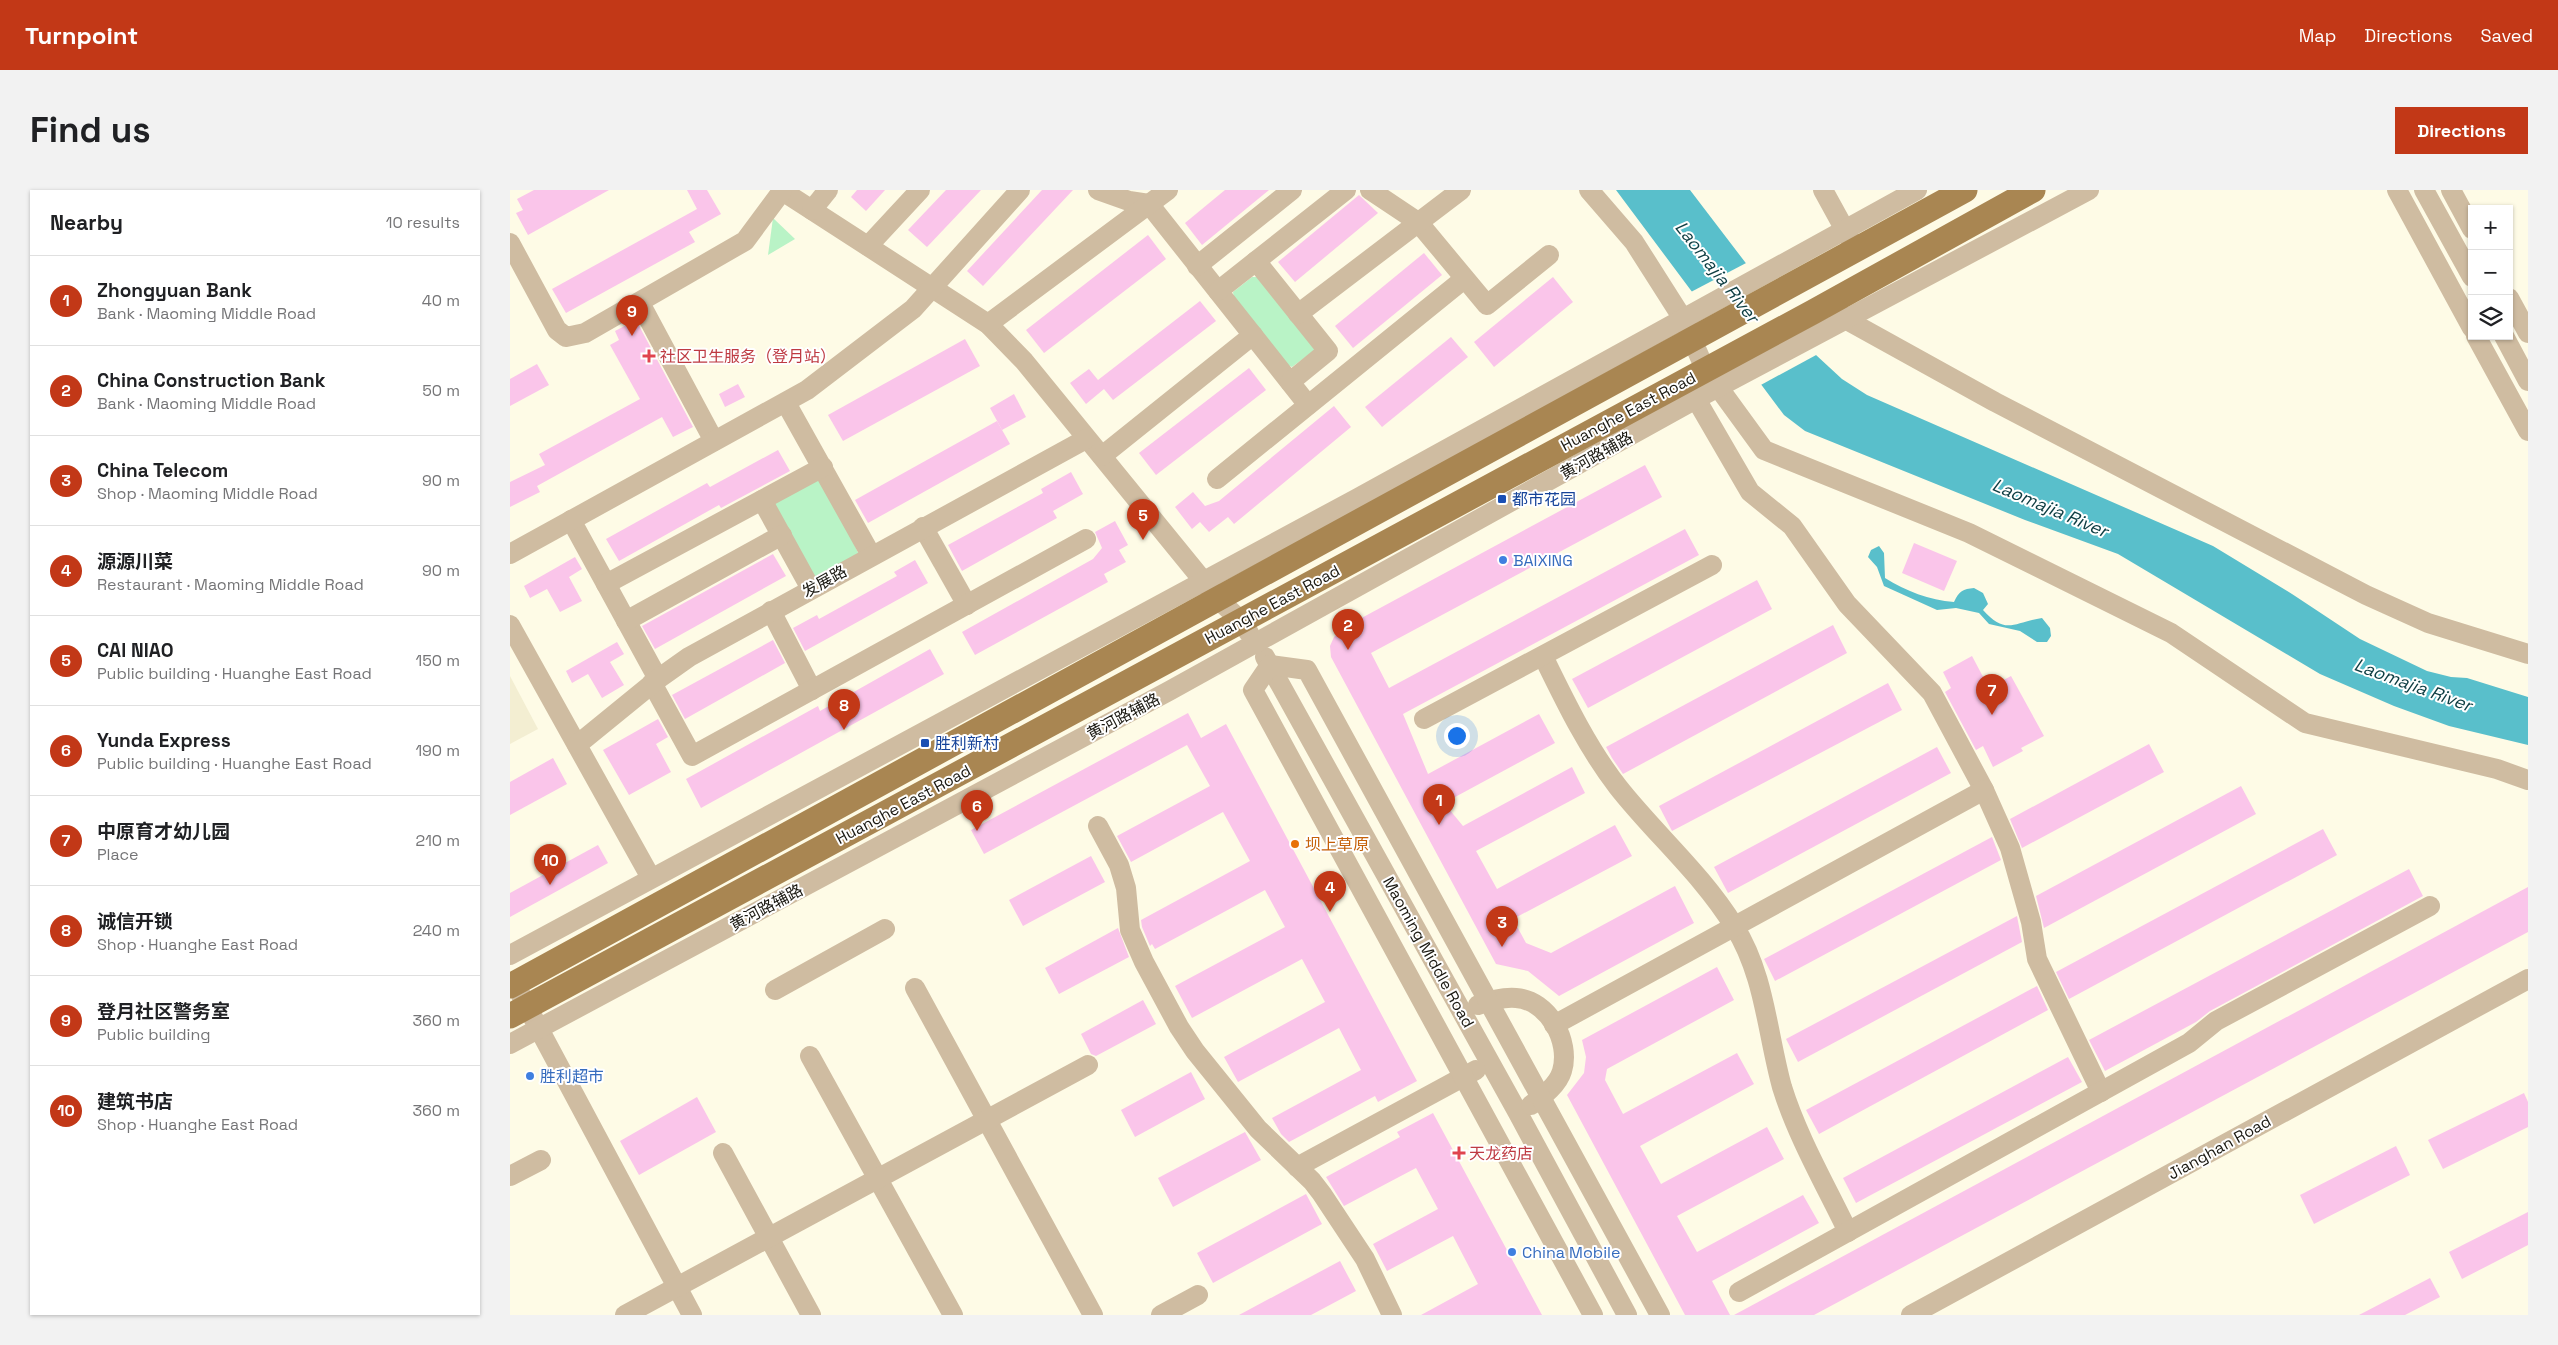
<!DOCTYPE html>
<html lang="en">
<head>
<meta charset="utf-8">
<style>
  :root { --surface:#fff; --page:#f2f2f2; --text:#202124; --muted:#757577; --line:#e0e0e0; --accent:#c23817 }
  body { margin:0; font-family:"Space Grotesk","Noto Sans SC",sans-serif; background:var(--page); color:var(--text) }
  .controls { position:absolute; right:15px; top:15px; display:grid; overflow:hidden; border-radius:0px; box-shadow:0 1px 4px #0004 }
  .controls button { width:45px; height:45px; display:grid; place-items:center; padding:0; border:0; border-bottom:1px solid var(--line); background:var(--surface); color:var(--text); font:25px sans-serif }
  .you { position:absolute; left:946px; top:545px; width:18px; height:18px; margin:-12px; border:4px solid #fff; border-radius:50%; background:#1a73e8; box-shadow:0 0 0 8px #1a73e833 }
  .badge { display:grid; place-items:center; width:32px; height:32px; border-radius:50%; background:var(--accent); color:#fff; font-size:16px; font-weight:700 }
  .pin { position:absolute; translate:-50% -41px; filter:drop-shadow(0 1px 2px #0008) }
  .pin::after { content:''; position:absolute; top:26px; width:18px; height:15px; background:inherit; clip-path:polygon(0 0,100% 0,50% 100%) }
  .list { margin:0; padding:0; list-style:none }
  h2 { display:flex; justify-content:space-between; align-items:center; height:65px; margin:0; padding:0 20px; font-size:21px }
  h2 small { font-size:16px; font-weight:400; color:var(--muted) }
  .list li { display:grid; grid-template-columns:32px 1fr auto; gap:15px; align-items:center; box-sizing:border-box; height:90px; padding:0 20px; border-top:1px solid var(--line) }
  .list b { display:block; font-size:19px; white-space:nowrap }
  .list p { margin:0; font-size:16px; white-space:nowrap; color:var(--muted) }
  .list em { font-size:16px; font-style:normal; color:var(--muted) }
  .icon { flex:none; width:28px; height:28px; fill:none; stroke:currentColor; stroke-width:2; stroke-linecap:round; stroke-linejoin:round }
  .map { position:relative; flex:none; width:2018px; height:1125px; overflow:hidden; border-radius:0px }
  header { display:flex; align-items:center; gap:30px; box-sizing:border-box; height:70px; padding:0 25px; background:var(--accent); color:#fff }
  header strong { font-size:24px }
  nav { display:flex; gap:28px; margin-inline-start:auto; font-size:18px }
  .intro { display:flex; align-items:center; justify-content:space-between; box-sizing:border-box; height:120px; padding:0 30px }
  h1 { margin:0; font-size:35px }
  .button { padding:12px 22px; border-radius:0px; background:var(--accent); color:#fff; font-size:18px; font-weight:700 }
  main { display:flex; gap:30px; padding:0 30px }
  aside { flex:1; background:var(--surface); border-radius:0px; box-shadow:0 1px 4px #0004 }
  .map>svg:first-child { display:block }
  .built { fill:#f3eed2 }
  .green { fill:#b9f3c6 }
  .water { fill:#59bfcb }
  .pier { fill:#fefbe6 }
  .building { fill:#fac5ea }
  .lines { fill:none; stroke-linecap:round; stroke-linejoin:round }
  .minor { stroke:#cfbca1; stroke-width:20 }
  .major { stroke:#a98652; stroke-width:25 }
  .health-dot { fill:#e0444e; stroke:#fff; stroke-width:2 }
  .transit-dot { fill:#1a4fb4; stroke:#fff; stroke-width:2 }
  .shop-dot { fill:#3f7fe0; stroke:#fff; stroke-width:2 }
  .food-dot { fill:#e8710a; stroke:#fff; stroke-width:2 }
  .labels { text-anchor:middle; stroke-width:4; stroke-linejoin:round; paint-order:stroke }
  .health-label { font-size:16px; fill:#be3a42; stroke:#fff; text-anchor:start }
  .street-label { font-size:16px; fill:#1a1811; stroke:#fff }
  .transit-label { font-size:16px; fill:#164399; stroke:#fff; text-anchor:start }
  .shop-label { font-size:16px; fill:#366cbe; stroke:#fff; text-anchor:start }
  .food-label { font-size:16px; fill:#c56008; stroke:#fff; text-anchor:start }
  .water-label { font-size:18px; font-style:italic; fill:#0d3d42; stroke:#fff }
</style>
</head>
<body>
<header>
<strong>Turnpoint</strong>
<nav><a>Map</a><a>Directions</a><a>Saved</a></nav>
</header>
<div class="intro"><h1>Find us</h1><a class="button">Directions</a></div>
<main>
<aside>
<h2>Nearby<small>10 results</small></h2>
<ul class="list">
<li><span class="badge">1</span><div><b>Zhongyuan Bank</b><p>Bank · Maoming Middle Road</p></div><em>40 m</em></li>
<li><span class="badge">2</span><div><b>China Construction Bank</b><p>Bank · Maoming Middle Road</p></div><em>50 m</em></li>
<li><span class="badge">3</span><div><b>China Telecom</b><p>Shop · Maoming Middle Road</p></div><em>90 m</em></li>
<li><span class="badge">4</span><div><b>源源川菜</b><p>Restaurant · Maoming Middle Road</p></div><em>90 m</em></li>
<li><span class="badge">5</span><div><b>CAI NIAO</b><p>Public building · Huanghe East Road</p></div><em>150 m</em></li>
<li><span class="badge">6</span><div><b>Yunda Express</b><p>Public building · Huanghe East Road</p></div><em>190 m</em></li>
<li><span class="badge">7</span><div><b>中原育才幼儿园</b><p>Place</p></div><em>210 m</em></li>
<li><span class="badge">8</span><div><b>诚信开锁</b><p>Shop · Huanghe East Road</p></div><em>240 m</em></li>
<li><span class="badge">9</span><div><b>登月社区警务室</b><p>Public building</p></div><em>360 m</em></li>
<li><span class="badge">10</span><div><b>建筑书店</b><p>Shop · Huanghe East Road</p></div><em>360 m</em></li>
</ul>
</aside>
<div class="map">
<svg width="2018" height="1125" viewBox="0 0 2018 1125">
  <rect width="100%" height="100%" fill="#fefbe6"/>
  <!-- built -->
  <polygon class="built" points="0,486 28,539 0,554"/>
  <!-- green -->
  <g class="green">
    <polygon points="263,28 285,49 258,65"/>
    <polygon points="742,87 749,87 804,153 805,160 782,177 775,174 724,109 723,102"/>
    <polygon points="313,285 350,367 309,388 296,382 260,309"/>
  </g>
  <!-- water -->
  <g class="water">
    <polygon points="1106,0 1180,0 1306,165 1332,189 1357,205 1703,356 1782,404 1850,449 1917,481 1941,487 1957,488 2018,507 2018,555 1939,536 1884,516 1810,484 1608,364 1515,330 1295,241 1274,225"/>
    <path d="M1369 356 1374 363 1375 388C1396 401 1419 410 1444 412 1449 401 1453 399 1464 398L1473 403 1478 414 1473 420C1496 446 1504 432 1532 428L1540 438 1541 446 1537 452H1527L1510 441 1479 434 1469 423 1446 418 1427 420 1374 396 1367 377 1358 367 1361 360Z"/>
  </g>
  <!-- pier -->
  <polygon class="pier" points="1238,72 1308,164 1249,196 1179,103"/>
  <!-- building -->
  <g class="building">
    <polygon points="24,0 99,0 18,45 6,23 13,20 7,9"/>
    <polygon points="177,0 197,0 211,24 179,42 185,52 56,123 42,99 187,19"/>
    <polygon points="347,0 375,0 356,21 341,7"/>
    <polygon points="436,0 471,0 417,57 398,40"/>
    <polygon points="532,0 563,0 473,96 457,81"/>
    <polygon points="715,0 759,0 692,55 675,33"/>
    <polygon points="849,5 868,23 785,92 768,72"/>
    <polygon points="638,45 656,69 534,163 516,140"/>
    <polygon points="914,63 932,85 843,158 825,136"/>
    <polygon points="1043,87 1063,112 984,177 964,152"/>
    <polygon points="690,111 706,131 603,210 589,193 594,199 576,214 560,193 579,179 588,190"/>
    <polygon points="126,130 183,237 163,247 152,227 27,296 30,302 0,317 0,292 35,275 29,264 130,209 100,155 109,150 105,141"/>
    <polygon points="941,147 958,167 872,237 855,217"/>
    <polygon points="455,149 470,176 333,251 318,225"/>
    <polygon points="27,174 39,195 0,216 0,189"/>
    <polygon points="739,178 756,200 646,285 629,263"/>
    <polygon points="228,194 235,207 215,217 209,204"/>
    <polygon points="504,204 516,227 492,240 480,218"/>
    <polygon points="824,216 841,237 724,334 718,327 699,342 690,332 682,339 665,317 683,302 695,316 709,311"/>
    <polygon points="487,231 500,254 358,333 345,310"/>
    <polygon points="268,260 280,281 211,318 209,315 109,371 96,349 197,293 200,297"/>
    <polygon points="1135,275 1152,307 861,463 879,498 1175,339 1189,365 893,524 918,584 1029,524 1045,553 934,613 953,636 1062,577 1075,603 966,661 987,699 1105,635 1122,666 1003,729 1016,753 1041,763 1165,696 1184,733 1049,806 1018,781 986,774 821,467 820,456 824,447 833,438"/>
    <polygon points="561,282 573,304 543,321 547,328 452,381 438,355 533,303 531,299"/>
    <polygon points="605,331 618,355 609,360 616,372 594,384 598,392 465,465 452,442 583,369 592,358 585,342"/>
    <polygon points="1404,353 1447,371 1434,401 1392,383"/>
    <polygon points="263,364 276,386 145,459 132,436"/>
    <polygon points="65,367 72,379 59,387 72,411 50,422 37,399 20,408 14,396"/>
    <polygon points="405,370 418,393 295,461 283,438 307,425 309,429 387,386 384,382"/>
    <polygon points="1247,390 1262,419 1078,518 1062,489"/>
    <polygon points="1323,435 1337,463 1113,584 1102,568 1096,557"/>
    <polygon points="263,450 275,473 175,529 162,505"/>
    <polygon points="107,452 114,464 100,472 114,495 92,508 78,484 62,493 56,481"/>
    <polygon points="420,459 434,484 191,618 176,589 308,516 310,521"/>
    <polygon points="1462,466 1479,498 1501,486 1534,546 1511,558 1513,561 1483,577 1473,556 1466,560 1435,502 1441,498 1433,482"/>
    <polygon points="1378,493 1392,520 1162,641 1149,616"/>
    <polygon points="678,523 691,548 716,534 907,891 868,912 865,906 779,952 771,944 762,928 851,880 829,838 728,892 714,867 815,812 792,769 682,828 665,796 775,737 755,700 645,759 642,754 640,756 632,737 631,730 740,671 713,622 621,672 607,646 700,596 677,555 474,664 461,640"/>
    <polygon points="148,529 158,547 146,554 161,582 119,605 93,560"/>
    <polygon points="1639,554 1654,582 1512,658 1500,629"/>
    <polygon points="1427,557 1441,583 1218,703 1204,677"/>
    <polygon points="43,568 57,594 0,625 0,592"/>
    <polygon points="1731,596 1746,624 1534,738 1526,706"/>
    <polygon points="1813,639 1827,665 1559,809 1546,782"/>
    <polygon points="1482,647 1491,670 1265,791 1254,769"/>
    <polygon points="88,655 98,673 0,727 0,703"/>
    <polygon points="581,666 595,692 513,736 499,710"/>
    <polygon points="1899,679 1913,706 1700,821 1686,832 1595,881 1579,850"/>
    <polygon points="2018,697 2018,742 1304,1125 1224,1125"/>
    <polygon points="1507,726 1512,752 1288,872 1276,849"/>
    <polygon points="608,738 619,767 549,804 535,778"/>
    <polygon points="1207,777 1224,810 1097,879 1095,890 1113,924 1227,863 1244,894 1130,956 1151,994 1257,937 1274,969 1167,1026 1187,1062 1293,1005 1309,1033 1202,1091 1220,1125 1175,1125 1057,905 1074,883 1076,867 1072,850"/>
    <polygon points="1527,796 1538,820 1309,944 1296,920"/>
    <polygon points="633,810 646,834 586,866 581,864 571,844"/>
    <polygon points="1558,867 1572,892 1346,1013 1333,988"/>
    <polygon points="681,882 695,909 625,947 611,920"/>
    <polygon points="2014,903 2018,912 2018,937 1933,979 1918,950"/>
    <polygon points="187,907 206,942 129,985 110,951"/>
    <polygon points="923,923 1032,1125 911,1125 968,1094 943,1046 877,1081 863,1054 928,1019 906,978 834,1016 816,987 890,947 887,942"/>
    <polygon points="735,942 751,970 663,1017 648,988"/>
    <polygon points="1886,956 1900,985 1804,1034 1790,1005"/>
    <polygon points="796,1004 812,1034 703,1093 687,1063"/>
    <polygon points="2018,1022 2018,1055 1952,1089 1939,1062"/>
    <polygon points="830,1071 846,1101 801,1125 729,1125"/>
    <polygon points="1920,1088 1930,1107 1895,1125 1849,1125"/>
  </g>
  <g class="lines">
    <!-- minor -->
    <g class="minor">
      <polyline points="271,0 478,134 514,171 708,409 731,431 739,443"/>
      <polyline points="588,0 619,11 639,14 798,215"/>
      <polyline points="860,0 908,32 977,115 1039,65"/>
      <polyline points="1079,0 1124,52 1173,129 1195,179 1254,260 1459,343 1661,443 1795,533 1987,579 2018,590"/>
      <polyline points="1313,0 1341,51"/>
      <polyline points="1887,0 1962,138"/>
      <polyline points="1914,0 1962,87"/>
      <polyline points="1941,0 1962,39"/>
      <polyline points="302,20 318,0"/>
      <polyline points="0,53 47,140 56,147 75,143 235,51 272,1"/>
      <polyline points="358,56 410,0"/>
      <polyline points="746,71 818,161 780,192"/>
      <polyline points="687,76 782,0"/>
      <polyline points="708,101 836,0"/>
      <polyline points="1999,108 2018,143"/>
      <polyline points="130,113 204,251"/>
      <polyline points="1327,121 1335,129 1485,212 1856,405 1918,433 2018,464"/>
      <polyline points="788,124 951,0"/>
      <polyline points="478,134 658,0"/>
      <polyline points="1966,146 2018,241"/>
      <polyline points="1994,146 2018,191"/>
      <polyline points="1186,209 1240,302 1282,336 1337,414 1422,503 1474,600 1500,658 1521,732 1527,769 1591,902"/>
      <polyline points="276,213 361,365"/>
      <polyline points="592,266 743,145"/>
      <polyline points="707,289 954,89"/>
      <polyline points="252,310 301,399"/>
      <polyline points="61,330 148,489"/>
      <polyline points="413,337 457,415"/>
      <polyline points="0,364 297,200 403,119 510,0"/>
      <polyline points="96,394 313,277"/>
      <polyline points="261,421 302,500"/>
      <polyline points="116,431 272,345"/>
      <polyline points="0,435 141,688"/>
      <path d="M1033 466C1055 511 1077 557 1108 597 1145 644 1192 684 1224 736 1255 785 1257 843 1272 897 1287 946 1316 996 1338 1042"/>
      <polyline points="755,467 1008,923 1117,1125"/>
      <polyline points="142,493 182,566 576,349"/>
      <polyline points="914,529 1202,375"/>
      <polyline points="67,555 148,489 179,467 576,249"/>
      <polyline points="588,636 609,675 616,698 620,740 634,772 669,837 685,861 748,939 802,991 812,1004 855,1069 882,1125"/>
      <polyline points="0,765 846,309 1407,0"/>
      <polyline points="5,794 182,1125"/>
      <polyline points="405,798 583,1125"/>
      <polyline points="265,800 375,739"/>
      <path d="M968 815C980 811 992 807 1006 808 1038 810 1061 851 1052 881 1048 895 1033 906 1021 915"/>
      <polyline points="1044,835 1474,600"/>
      <polyline points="0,854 659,501 1186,209 1579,0"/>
      <polyline points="300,866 443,1125"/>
      <polyline points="213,963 301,1125"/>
      <polyline points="787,977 966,880"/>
      <polyline points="0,986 31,970"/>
      <polyline points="1229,1102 1679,853 1706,831 1920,716"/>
      <polyline points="115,1125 578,875"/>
      <polyline points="651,1125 688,1105"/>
      <polyline points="1083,1125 743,500 760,475 797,480 1150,1125"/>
      <polyline points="1401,1125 2018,789"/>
    </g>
    <!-- major -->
    <g class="major">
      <polyline points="0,796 1455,0"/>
      <polyline points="0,826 1303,122 1523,0"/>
    </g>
  </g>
  <!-- markers -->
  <g class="health-dot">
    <path d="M136.5 158.5h5v5h5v5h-5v5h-5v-5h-5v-5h5z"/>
    <path d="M946.5 955.5h5v5h5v5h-5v5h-5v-5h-5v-5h5z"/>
  </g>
  <g class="transit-dot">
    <rect x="987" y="304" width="10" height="10" rx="2.5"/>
    <rect x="410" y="548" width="10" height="10" rx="2.5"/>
  </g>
  <g class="shop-dot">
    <circle cx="993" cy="370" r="5"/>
    <circle cx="20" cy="886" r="5"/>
    <circle cx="1002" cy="1062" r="5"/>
  </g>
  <circle class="food-dot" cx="785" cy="654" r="5"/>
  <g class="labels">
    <!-- health labels -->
    <g class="health-label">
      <text x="150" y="172">社区卫生服务（登月站）</text>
      <text x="959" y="969">天龙药店</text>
    </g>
    <!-- street labels -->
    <g class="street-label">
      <text transform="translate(1118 221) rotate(-28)" y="6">Huanghe East Road</text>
      <text transform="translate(1086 265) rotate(-29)" y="6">黄河路辅路</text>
      <text transform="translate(314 391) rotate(-29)" y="6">发展路</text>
      <text transform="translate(762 414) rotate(-28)" y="6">Huanghe East Road</text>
      <text transform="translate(613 526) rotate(-28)" y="6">黄河路辅路</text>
      <text transform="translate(393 614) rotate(-28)" y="6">Huanghe East Road</text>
      <text transform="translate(256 717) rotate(-28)" y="6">黄河路辅路</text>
      <text transform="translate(919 762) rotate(61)" y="6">Maoming Middle Road</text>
      <text transform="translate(1709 957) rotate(-29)" y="6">Jianghan Road</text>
    </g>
    <!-- transit labels -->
    <g class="transit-label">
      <text x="1002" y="315">都市花园</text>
      <text x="425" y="559">胜利新村</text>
    </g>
    <!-- shop labels -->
    <g class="shop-label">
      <text x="1003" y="376">BAIXING</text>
      <text x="30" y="892">胜利超市</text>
      <text x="1012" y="1068">China Mobile</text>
    </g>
    <!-- food labels -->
    <g class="food-label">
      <text x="795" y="660">坝上草原</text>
    </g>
    <!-- water labels -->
    <g class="water-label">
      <text transform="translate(1207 82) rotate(52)" y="6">Laomajia River</text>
      <text transform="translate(1540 318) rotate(23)" y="6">Laomajia River</text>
      <text transform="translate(1903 495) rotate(20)" y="6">Laomajia River</text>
    </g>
  </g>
</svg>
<div class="controls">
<button>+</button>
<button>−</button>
<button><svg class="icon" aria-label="layers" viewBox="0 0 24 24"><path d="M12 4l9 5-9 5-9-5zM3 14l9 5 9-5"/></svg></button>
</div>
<div class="you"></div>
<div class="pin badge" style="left:929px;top:635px">1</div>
<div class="pin badge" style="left:838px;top:460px">2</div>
<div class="pin badge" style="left:992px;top:757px">3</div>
<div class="pin badge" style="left:820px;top:722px">4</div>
<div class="pin badge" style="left:633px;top:350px">5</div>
<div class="pin badge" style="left:467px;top:641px">6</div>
<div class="pin badge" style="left:1482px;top:525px">7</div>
<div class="pin badge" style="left:334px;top:540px">8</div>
<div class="pin badge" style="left:122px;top:146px">9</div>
<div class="pin badge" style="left:40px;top:695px">10</div>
</div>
</main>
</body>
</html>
